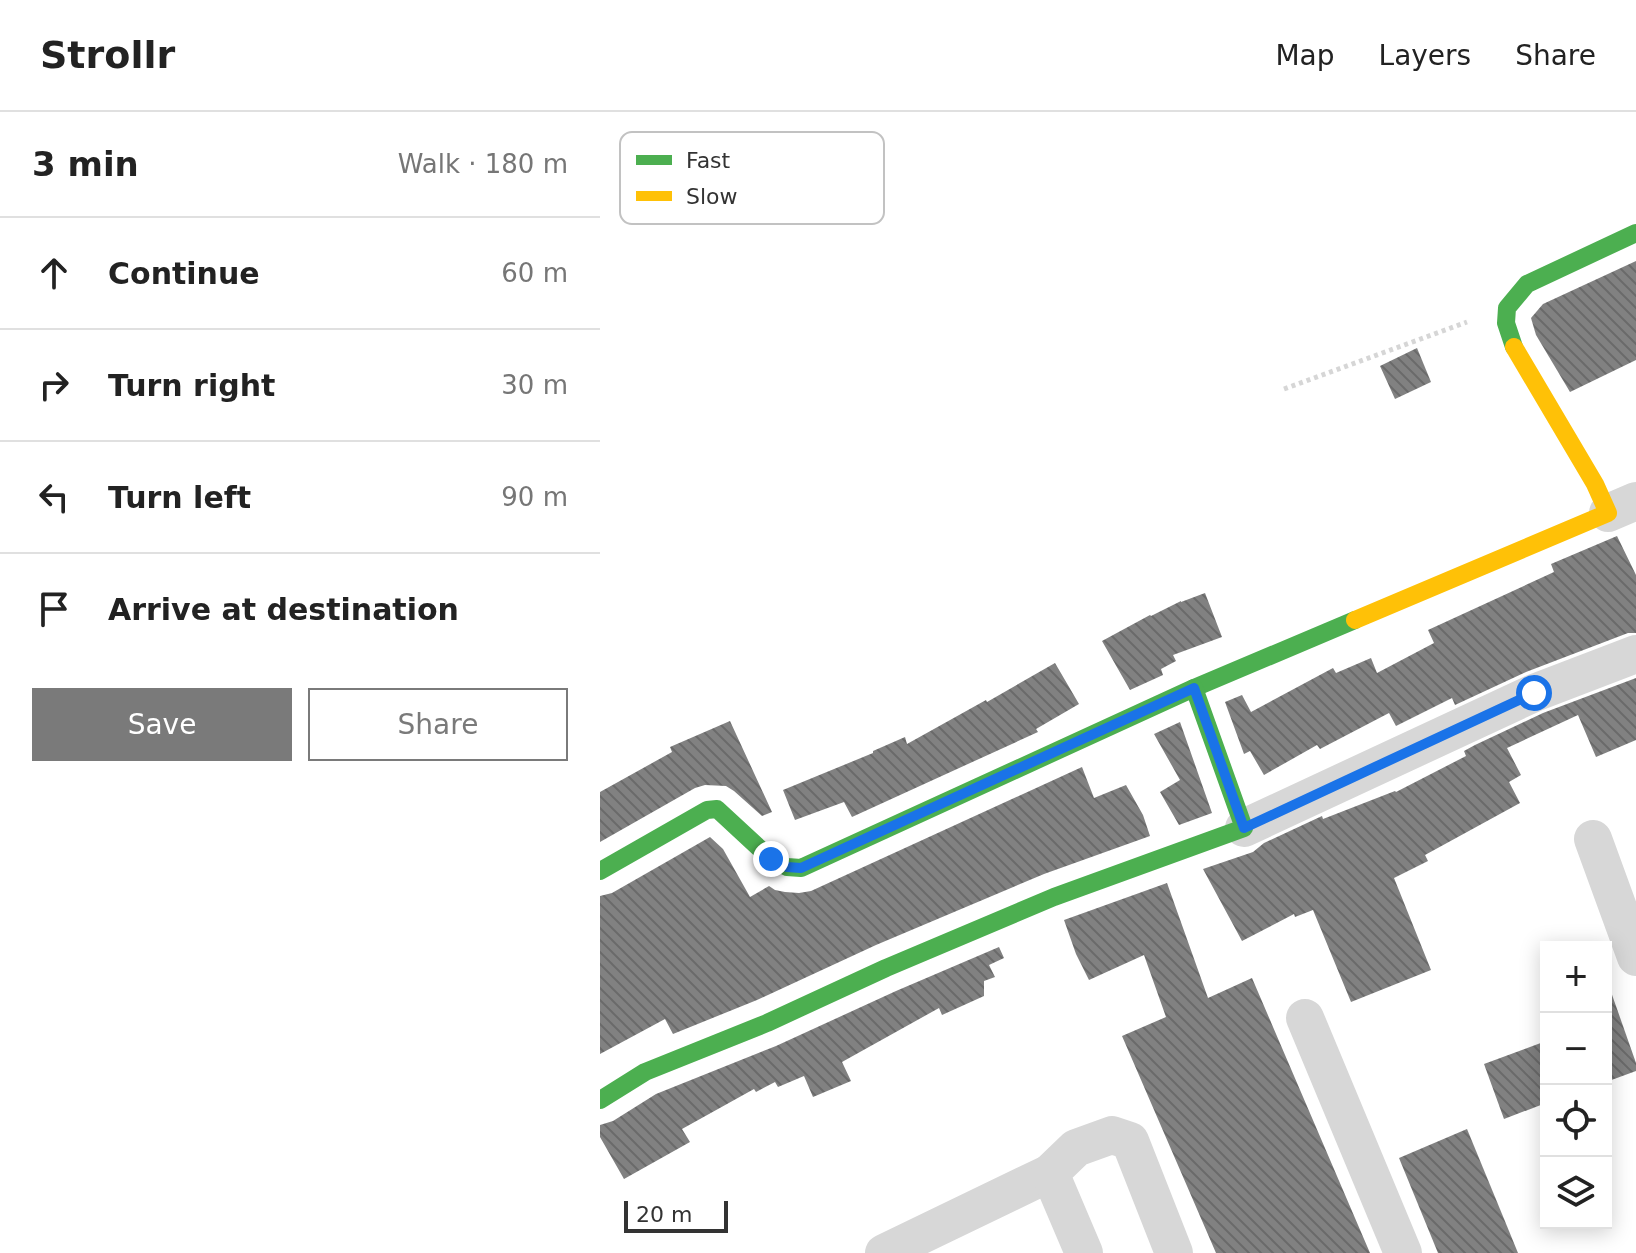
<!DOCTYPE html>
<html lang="en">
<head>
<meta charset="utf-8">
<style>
  :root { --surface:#fff; --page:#f2f2f2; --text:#222; --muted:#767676; --line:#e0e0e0; --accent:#7a7a7a }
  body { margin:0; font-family:"DejaVu Sans",sans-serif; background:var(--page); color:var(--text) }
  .controls { position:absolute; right:24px; bottom:24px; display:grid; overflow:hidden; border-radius:0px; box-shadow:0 4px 20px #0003 }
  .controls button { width:72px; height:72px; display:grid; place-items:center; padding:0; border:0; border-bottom:2px solid var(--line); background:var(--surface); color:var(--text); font:40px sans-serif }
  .scale { position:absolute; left:24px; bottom:20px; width:104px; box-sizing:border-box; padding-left:8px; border:4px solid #333; border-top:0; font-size:22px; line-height:28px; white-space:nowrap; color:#333; -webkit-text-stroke:6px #fff; paint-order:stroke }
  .stop { position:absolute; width:24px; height:24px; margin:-18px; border:6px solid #1a73e8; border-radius:50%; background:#fff }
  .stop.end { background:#1a73e8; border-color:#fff; box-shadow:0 2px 8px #0008 }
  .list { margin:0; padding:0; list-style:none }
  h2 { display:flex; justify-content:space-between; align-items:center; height:104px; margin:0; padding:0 32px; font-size:34px }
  h2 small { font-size:26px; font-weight:400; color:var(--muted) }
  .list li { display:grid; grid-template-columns:52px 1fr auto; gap:24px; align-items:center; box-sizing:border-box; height:112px; padding:0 32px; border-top:2px solid var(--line) }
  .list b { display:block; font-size:30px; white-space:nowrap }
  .list em { font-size:26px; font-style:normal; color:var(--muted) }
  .actions { display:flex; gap:16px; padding:24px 32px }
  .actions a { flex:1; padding:18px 0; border:2px solid var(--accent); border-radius:0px; text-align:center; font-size:28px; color:var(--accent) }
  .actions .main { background:var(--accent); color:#fff }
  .icon { flex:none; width:44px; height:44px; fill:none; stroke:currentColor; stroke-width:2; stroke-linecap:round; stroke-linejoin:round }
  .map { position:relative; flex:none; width:1036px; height:1141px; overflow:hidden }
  header { display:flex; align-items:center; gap:48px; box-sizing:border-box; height:112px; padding:0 40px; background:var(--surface); border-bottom:2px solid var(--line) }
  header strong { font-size:38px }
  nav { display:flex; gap:44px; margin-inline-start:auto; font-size:28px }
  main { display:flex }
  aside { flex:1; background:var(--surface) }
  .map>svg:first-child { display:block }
  .building { fill:url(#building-back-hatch) }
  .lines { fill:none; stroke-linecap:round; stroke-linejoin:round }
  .path { stroke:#d6d6d6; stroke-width:5; stroke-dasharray:4 4; stroke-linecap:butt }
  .street { stroke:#d7d7d7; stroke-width:38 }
  .fast { stroke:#4caf50; stroke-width:18 }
  .slow { stroke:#ffc107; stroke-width:18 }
  .route { stroke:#1a73e8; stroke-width:10 }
  .key { fill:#fff; stroke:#c2c2c2; stroke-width:2 }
  .key-label { font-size:22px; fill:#333 }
</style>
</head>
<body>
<header>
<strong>Strollr</strong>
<nav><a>Map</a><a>Layers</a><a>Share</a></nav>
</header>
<main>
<aside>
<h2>3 min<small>Walk · 180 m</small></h2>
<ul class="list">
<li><svg class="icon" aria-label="ahead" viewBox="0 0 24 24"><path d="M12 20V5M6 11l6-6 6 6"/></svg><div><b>Continue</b></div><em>60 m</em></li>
<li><svg class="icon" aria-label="right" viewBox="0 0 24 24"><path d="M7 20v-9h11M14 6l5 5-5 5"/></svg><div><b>Turn right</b></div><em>30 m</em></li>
<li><svg class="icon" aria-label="left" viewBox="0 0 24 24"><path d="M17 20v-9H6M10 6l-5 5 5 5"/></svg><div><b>Turn left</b></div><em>90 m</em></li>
<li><svg class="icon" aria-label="arrive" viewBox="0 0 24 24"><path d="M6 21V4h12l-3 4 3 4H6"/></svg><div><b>Arrive at destination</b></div></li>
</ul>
<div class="actions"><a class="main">Save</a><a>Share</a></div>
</aside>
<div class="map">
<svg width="1036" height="1141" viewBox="0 0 1036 1141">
  <defs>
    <pattern id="building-back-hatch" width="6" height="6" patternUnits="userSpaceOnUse" patternTransform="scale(2)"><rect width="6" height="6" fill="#818181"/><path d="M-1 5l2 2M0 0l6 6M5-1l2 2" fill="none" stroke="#6a6a6a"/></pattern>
  </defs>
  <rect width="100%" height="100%" fill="#fff"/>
  <!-- building -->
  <g class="building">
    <polygon points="1036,149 1036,248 970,280 936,223 931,206 943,192"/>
    <polygon points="817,236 831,270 795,287 780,254"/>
    <polygon points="1017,424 1036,463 1036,521 1028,521 926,560 855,593 852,586 796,614 789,601 720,637 717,633 664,663 650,639 644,642 625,590 642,583 651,600 733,556 736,561 771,546 777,561 834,531 828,518 954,460 951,452"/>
    <polygon points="605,481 622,525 573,543 576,549 561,557 563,563 530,578 502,529 550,503 551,504 581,489 581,490"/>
    <polygon points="455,551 479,592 436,617 438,620 252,705 244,690 195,708 183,678 273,641 273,639 305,625 307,632 386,588 387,590"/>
    <polygon points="1036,566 1036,628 996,645 978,603 907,636 921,663 909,670 920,691 825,743 828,749 794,766 831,858 751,890 713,798 695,805 694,802 642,829 603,757 653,740 664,731 722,704 723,707 795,679 796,680 866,644 864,639 875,633 943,601"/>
    <polygon points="130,609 172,700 162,704 134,679 126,674 105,673 95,676 0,730 0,680 72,640 70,635"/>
    <polygon points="580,610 612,701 579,713 560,680 580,668 554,622"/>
    <polygon points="482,655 494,686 526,673 543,703 550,724 444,762 276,833 157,888 73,922 65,907 0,942 0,784 12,781 110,725 123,737 150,785 169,774 175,778 185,780 199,781 211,779"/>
    <polygon points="567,771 608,886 652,866 770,1141 616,1141 522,924 566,905 544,843 489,868 476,842 464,808"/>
    <polygon points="399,835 404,846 389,853 395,865 384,869 384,884 342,903 339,896 242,950 251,969 213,985 204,964 178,975 175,970 156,980 154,977 82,1017 90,1030 24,1067 0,1025 0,1013 13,1009 56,982 176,934 296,879"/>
    <polygon points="1010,877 1036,951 1036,959 1006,970 1006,878"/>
    <polygon points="946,929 946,991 904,1007 884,952"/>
    <polygon points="867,1017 909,1119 918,1141 838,1141 799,1046"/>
  </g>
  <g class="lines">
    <!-- path -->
    <polyline class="path" points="684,277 867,210"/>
    <!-- street -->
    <g class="street">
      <polyline points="1008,401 1036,389"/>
      <polyline points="644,716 934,581 1036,542"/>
      <polyline points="993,727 1036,845"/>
      <polyline points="705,906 803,1141"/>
      <polyline points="284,1141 450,1061"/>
      <polyline points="484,1141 450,1061 476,1036 512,1023 530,1029 574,1141"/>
    </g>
    <!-- fast -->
    <g class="fast">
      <polyline points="914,235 906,211 907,196 927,172 1036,121"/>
      <polyline points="0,759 107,698 117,697 171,747 187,755 201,756 594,576 755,508"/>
      <polyline points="0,988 45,960 167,911 286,856 454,785 644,716 594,576"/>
    </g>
    <!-- slow -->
    <polyline class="slow" points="755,508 1008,401 995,372 914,235"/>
  </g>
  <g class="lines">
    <!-- route -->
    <polyline class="route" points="171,747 187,755 201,756 594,576 644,716 934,581"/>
  </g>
  <!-- legend -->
  <rect x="20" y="20" width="264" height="92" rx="12" class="key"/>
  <rect x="36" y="43" width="36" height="10" fill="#4caf50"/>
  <rect x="36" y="79" width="36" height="10" fill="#ffc107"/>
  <g class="key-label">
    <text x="86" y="56">Fast</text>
    <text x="86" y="92">Slow</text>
  </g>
</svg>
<div class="controls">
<button>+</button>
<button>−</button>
<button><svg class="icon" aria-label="locate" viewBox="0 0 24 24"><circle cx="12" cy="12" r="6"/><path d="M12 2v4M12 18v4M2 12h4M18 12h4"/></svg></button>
<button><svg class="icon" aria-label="layers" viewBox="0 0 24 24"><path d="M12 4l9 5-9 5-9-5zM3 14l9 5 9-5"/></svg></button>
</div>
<div class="scale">20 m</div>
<div class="stop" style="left:934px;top:581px"></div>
<div class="stop end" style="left:171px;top:747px"></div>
</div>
</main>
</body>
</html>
